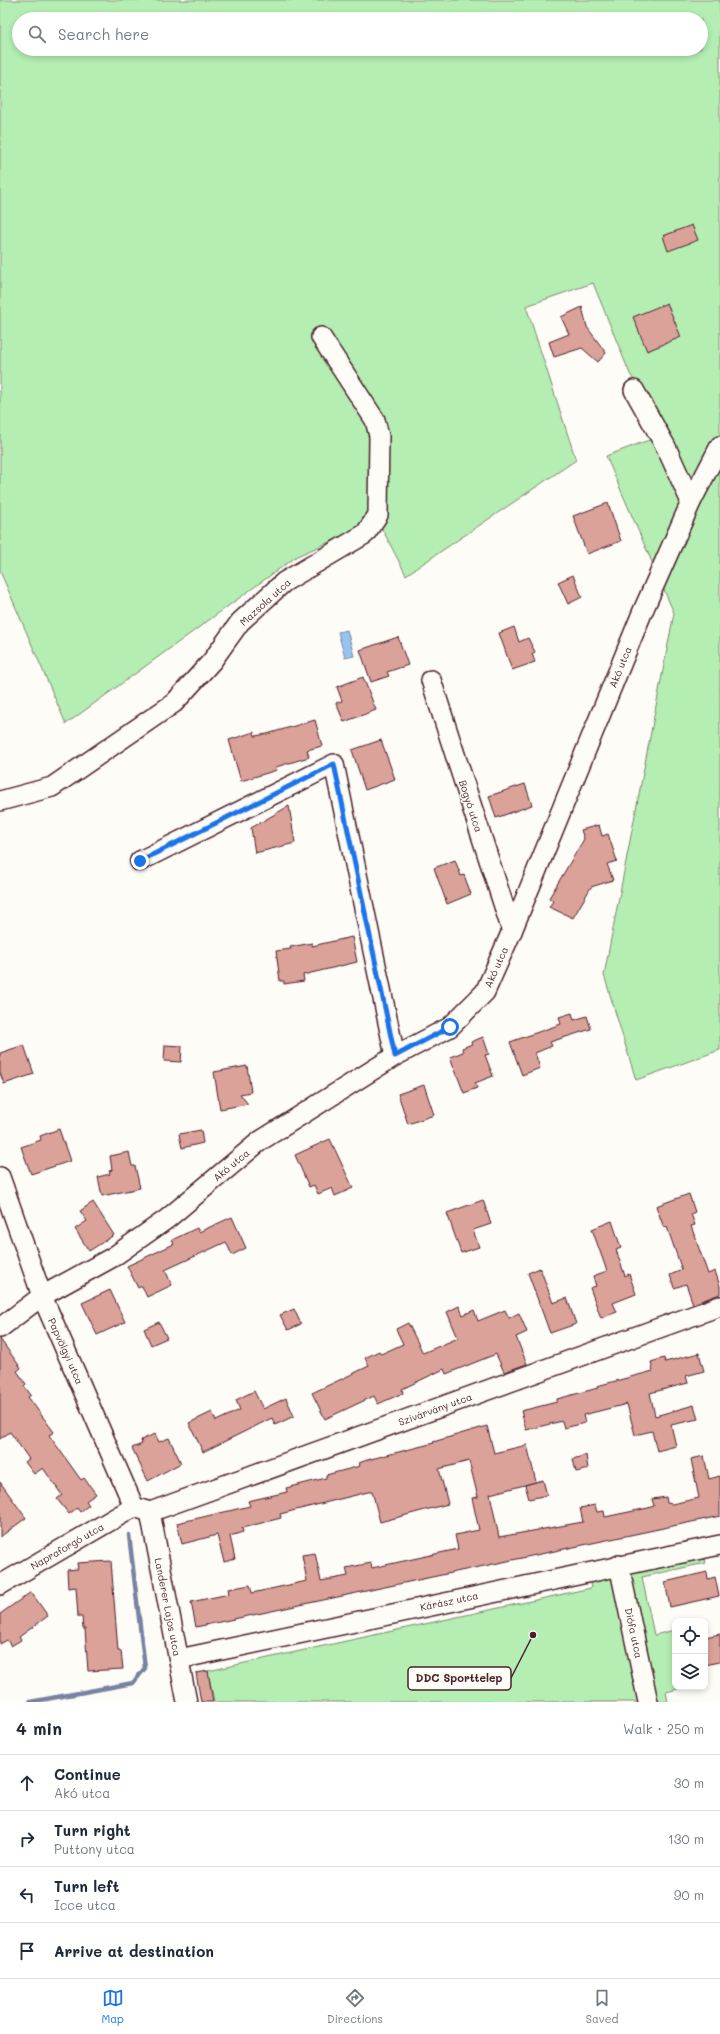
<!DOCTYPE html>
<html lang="en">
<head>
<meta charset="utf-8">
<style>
  :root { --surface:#fff; --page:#f2f2f3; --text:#1f2937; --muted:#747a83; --line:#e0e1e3; --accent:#1a73e8 }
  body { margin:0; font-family:Mali,sans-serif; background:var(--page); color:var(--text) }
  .controls { position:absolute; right:12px; bottom:12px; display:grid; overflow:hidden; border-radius:8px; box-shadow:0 2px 6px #0003 }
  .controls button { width:36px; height:36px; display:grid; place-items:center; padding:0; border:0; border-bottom:1px solid var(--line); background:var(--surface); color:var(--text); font:20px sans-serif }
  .stop { position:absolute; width:12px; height:12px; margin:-9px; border:3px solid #1a73e8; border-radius:50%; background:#fff }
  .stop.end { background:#1a73e8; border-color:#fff; box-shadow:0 1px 4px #0008 }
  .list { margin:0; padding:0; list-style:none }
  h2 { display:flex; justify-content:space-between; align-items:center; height:52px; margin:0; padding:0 16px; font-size:17px }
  h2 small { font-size:13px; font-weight:400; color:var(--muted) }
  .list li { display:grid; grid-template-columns:26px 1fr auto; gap:12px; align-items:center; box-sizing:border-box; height:56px; padding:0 16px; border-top:1px solid var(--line) }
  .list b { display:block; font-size:15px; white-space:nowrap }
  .list p { margin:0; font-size:13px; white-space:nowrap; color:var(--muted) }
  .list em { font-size:13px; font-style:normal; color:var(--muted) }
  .icon { flex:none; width:22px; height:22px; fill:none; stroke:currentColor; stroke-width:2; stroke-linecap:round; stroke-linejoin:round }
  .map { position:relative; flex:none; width:720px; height:1702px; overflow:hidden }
  .search { position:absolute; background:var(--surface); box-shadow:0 2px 6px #0003; left:12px; right:12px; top:12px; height:44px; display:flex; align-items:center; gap:10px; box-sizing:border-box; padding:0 14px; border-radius:22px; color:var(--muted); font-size:15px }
  .sheet { height:276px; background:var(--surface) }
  nav { display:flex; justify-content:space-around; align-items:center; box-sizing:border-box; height:56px; border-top:1px solid var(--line); background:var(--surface); font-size:11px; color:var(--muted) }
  nav a { display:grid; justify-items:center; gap:2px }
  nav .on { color:var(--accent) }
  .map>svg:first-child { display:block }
  .green { fill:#b4eeb2; stroke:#7f866e; fill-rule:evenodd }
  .water { fill:#96c4f0; stroke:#7882a1 }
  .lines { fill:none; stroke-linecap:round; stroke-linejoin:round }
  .stream { stroke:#7882a1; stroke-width:4.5 }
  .building { fill:#dba299; stroke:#4a1f2b }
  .minor-casing { stroke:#4a1f2b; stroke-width:22 }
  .minor { stroke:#fdfcf7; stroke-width:19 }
  .route { stroke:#1a73e8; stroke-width:5 }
  .labels { text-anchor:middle; stroke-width:3; stroke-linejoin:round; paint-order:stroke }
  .street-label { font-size:10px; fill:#4a1f2b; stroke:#fdfcf7 }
  .leader { fill:none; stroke:#4a1f2b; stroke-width:1.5 }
  .callout-dot { fill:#4a1f2b; stroke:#fdfcf7; stroke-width:1.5 }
  .callout { fill:#fdfcf7; stroke:#4a1f2b; stroke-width:1.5 }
  .callout-label { font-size:11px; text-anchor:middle; font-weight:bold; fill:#4a1f2b }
</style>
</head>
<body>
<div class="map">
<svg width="720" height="1702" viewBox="0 0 720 1702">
  <rect width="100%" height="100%" fill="#fdfcf7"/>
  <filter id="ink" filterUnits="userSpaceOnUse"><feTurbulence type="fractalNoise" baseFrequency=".025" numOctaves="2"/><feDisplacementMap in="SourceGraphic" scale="8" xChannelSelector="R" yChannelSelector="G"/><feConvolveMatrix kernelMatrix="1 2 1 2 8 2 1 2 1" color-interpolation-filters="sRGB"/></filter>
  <g filter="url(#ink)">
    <!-- green -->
    <g class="green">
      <path d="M0 0H720V1050L636 1080 604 975 674 613 606 456 668 433 630 374 593 283 526 306 576 460 406 575 378 521 297 556 66 724 0 571ZM19 19H701V49H19Z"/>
      <polygon points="703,1555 705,1563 642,1577 654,1635 675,1630 675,1687 687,1687 666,1692 668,1702 655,1702 629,1577 632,1570"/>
      <polygon points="610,1577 615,1582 640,1702 214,1702 208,1671 591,1588 589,1578"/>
    </g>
    <!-- water -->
    <polygon class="water" points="347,630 354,656 345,658 338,632"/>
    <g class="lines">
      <!-- stream -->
      <polyline class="stream" points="30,1702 133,1683 145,1668 129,1535"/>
    </g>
    <!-- building -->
    <g class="building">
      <polygon points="692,225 698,240 668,251 663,236"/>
      <polygon points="667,303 681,337 647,351 633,317"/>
      <polygon points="582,307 587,327 606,353 598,362 582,348 554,357 549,342 569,334 561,317"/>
      <polygon points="608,503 621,541 587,554 573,516"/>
      <polygon points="573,575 582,597 568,604 558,582"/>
      <polygon points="514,627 519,642 528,638 535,652 532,654 535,662 512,670 499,633"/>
      <polygon points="398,637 408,665 387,672 389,676 371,682 360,650"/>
      <polygon points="363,677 376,710 344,722 336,703 342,701 337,687"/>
      <polygon points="315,720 322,746 307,750 309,757 276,767 277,770 241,781 229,740 254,732 255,736 267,734"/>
      <polygon points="381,740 395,779 365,790 352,750"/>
      <polygon points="525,784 532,805 496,818 489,796"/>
      <polygon points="289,806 295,843 255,853 251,828"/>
      <polygon points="599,825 602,836 608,834 617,861 607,864 613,880 591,887 573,918 549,907 553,901 549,898 584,839 581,830"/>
      <polygon points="455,860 461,876 464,875 471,894 447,904 434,868"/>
      <polygon points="352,937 357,962 303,975 304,981 284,984 284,981 280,981 276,951 291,949 290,947 312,943 312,946"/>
      <polygon points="572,1013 574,1020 587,1016 591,1029 550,1042 552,1046 535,1053 540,1068 522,1075 510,1042 561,1024 559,1017"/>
      <polygon points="483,1037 489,1054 485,1055 493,1076 475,1083 477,1088 464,1093 450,1057 463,1052 462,1048 472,1044 471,1042"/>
      <polygon points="24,1045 34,1074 4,1084 0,1073 0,1053"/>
      <polygon points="165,1045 182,1046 181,1062 164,1061"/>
      <polygon points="247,1066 251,1092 240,1094 248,1104 220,1109 214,1072"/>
      <polygon points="424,1085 434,1115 408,1124 398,1094"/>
      <polygon points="59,1129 70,1161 31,1174 21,1147 41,1140 40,1136"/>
      <polygon points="201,1130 203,1143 182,1148 179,1134"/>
      <polygon points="330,1139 353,1188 335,1196 332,1188 318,1194 314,1185 309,1187 295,1155"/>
      <polygon points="129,1152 132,1166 135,1166 140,1188 102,1196 98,1177 110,1174 109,1171 112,1170 110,1156"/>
      <polygon points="689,1194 695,1212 691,1214 695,1225 691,1226 708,1274 715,1271 720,1286 720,1294 693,1304 686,1284 674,1288 670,1275 682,1270 667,1227 664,1228 656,1206"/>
      <polygon points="483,1200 491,1224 473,1230 479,1247 461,1253 447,1213"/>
      <polygon points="93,1202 114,1235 89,1251 75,1229 87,1221 80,1211"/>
      <polygon points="232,1217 246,1248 232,1255 226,1242 165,1270 172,1285 147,1297 142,1286 138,1288 127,1266 174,1244 172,1240 197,1228 199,1232"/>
      <polygon points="612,1221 621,1248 616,1250 625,1276 629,1274 636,1294 613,1303 617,1312 601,1318 590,1288 596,1286 593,1276 607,1271 592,1229"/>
      <polygon points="540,1268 553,1303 567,1298 576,1324 550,1333 528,1273"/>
      <polygon points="110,1290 125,1322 97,1335 82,1303"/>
      <polygon points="459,1306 463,1315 474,1310 478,1321 505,1310 509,1318 519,1313 527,1332 516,1337 527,1364 504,1372 496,1354 446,1374 444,1369 402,1389 403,1393 378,1404 374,1396 325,1419 312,1393 369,1366 365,1358 379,1351 381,1354 403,1344 396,1329 408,1323 423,1353 458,1338 447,1312"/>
      <polygon points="294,1309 301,1324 288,1330 280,1315"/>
      <polygon points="159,1322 167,1338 151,1345 144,1329"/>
      <polygon points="0,1339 21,1368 17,1371 26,1384 24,1386 31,1395 28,1397 54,1432 49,1435 81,1480 84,1478 96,1494 86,1501 89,1505 80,1512 77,1508 69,1514 57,1499 62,1495 43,1468 34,1474 25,1462 29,1459 10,1432 0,1439"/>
      <polygon points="699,1353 704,1371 686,1376 688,1383 650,1393 655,1416 694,1405 698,1419 671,1425 676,1446 657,1451 652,1431 635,1435 627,1404 583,1415 585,1423 564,1428 562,1421 526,1430 521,1411 557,1402 557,1399 598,1388 597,1386 653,1371 651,1362 664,1358 665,1362"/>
      <polygon points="254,1391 263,1409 286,1398 294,1416 275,1425 272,1418 203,1452 189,1423 212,1412 216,1421 240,1410 236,1400"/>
      <polygon points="487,1426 494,1453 527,1445 536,1482 490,1494 499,1537 583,1522 580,1508 595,1505 597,1512 604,1511 605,1517 648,1508 654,1506 652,1499 666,1497 667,1503 672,1504 699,1498 691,1459 704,1456 709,1479 720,1476 720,1516 196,1627 191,1602 229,1594 228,1589 250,1585 252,1593 307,1581 302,1555 315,1553 321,1581 348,1576 346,1568 371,1563 372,1568 458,1549 455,1535 479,1530 472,1498 478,1497 469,1461 439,1469 448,1504 380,1522 372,1491 280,1514 281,1518 242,1528 243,1532 230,1536 235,1559 224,1562 217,1535 182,1544 177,1523 250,1506 248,1501 287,1492 286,1488 326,1478 326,1475 360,1466 359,1463 367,1460 434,1443 433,1442"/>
      <polygon points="155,1434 159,1442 169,1438 181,1463 148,1481 132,1448 142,1444 141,1440"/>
      <polygon points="586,1455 588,1469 576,1472 573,1459"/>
      <polygon points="543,1480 547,1495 529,1499 525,1485"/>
      <polygon points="0,1482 26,1518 0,1537"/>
      <polygon points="111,1561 118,1651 121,1651 123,1669 88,1671 85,1629 83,1629 82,1617 78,1617 76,1587 68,1588 67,1570 78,1569 77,1563"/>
      <polygon points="707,1572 708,1579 715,1577 719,1596 670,1607 665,1582"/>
      <polygon points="31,1592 48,1616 19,1637 21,1640 11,1646 7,1640 0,1644 0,1614"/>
      <polygon points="720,1634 720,1662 705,1665 705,1637"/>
      <polygon points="208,1671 213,1702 201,1702 196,1673"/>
    </g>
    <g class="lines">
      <defs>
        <g id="minor">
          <polyline points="634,390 666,447 691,502"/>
          <polyline points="431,680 512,931"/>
          <polyline points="0,801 52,787 174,703 212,661 240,622 284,582 365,534 378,515 379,436 375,420 321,337"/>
          <polyline points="140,861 334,764 395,1056"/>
          <polyline points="0,1177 42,1296 134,1507 150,1512"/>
          <polyline points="0,1328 42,1296 113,1257 167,1219 260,1141 395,1056 450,1027 485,992 512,931 642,613 691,502 720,446"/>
          <polyline points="150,1512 720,1306"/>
          <polyline points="150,1512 187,1702"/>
          <polyline points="619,1565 648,1702"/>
          <polyline points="0,1585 134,1507"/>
          <polyline points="179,1659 720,1545"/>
        </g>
      </defs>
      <!-- minor casing -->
      <use href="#minor" class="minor-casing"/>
      <!-- minor -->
      <use href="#minor" class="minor"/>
    </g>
  </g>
  <g class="lines" filter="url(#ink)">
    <!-- route -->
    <polyline class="route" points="140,861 334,764 395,1056 450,1027"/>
  </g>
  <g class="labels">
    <!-- street labels -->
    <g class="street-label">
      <text transform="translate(265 602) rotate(-42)" y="4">Mazsola utca</text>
      <text transform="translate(620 667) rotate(-68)" y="4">Akó utca</text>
      <text transform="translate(471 806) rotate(72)" y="4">Bogyó utca</text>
      <text transform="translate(496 967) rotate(-66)" y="4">Akó utca</text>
      <text transform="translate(231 1165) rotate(-40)" y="4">Akó utca</text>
      <text transform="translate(66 1351) rotate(66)" y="4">Papvölgyi utca</text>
      <text transform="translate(435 1409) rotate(-20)" y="4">Szivárvány utca</text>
      <text transform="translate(67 1546) rotate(-30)" y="4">Napraforgó utca</text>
      <text transform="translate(449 1601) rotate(-12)" y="4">Kárász utca</text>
      <text transform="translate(168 1607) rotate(79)" y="4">Landerer Lajos utca</text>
      <text transform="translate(634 1633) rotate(78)" y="4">Diófa utca</text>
    </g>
  </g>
  <!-- callouts -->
  <path class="leader" d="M533 1635L511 1678"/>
  <circle class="callout-dot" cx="533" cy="1635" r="4"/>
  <rect class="callout" x="408" y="1667" width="103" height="23" rx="4"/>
  <g class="callout-label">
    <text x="459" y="1682">DDC Sporttelep</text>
  </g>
</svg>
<div class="controls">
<button><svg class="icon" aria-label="locate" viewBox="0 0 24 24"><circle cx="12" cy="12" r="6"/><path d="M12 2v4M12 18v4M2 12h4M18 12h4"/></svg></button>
<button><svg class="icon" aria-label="layers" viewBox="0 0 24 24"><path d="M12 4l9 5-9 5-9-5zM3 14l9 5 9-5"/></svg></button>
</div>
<div class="stop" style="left:450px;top:1027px"></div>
<div class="stop end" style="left:140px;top:861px"></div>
<div class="search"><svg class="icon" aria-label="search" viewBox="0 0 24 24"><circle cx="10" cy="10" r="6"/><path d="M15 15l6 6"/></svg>Search here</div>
</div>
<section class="sheet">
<h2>4 min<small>Walk · 250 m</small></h2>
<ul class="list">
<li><svg class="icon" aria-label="ahead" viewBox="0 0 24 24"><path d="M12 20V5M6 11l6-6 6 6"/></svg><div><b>Continue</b><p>Akó utca</p></div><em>30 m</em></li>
<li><svg class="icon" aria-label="right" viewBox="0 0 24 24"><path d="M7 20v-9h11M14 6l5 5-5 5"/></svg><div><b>Turn right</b><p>Puttony utca</p></div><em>130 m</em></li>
<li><svg class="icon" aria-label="left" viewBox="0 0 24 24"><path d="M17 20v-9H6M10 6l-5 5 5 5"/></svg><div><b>Turn left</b><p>Icce utca</p></div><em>90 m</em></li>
<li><svg class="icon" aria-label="arrive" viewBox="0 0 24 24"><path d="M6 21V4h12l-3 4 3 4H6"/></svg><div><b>Arrive at destination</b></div></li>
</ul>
</section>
<nav>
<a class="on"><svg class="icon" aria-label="map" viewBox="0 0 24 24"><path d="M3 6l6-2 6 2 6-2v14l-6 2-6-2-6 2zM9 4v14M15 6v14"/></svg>Map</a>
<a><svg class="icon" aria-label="directions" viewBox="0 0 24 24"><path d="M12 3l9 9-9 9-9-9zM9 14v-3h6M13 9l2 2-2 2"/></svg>Directions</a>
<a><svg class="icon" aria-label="saved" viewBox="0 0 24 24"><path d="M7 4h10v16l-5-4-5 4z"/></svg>Saved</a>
</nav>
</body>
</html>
